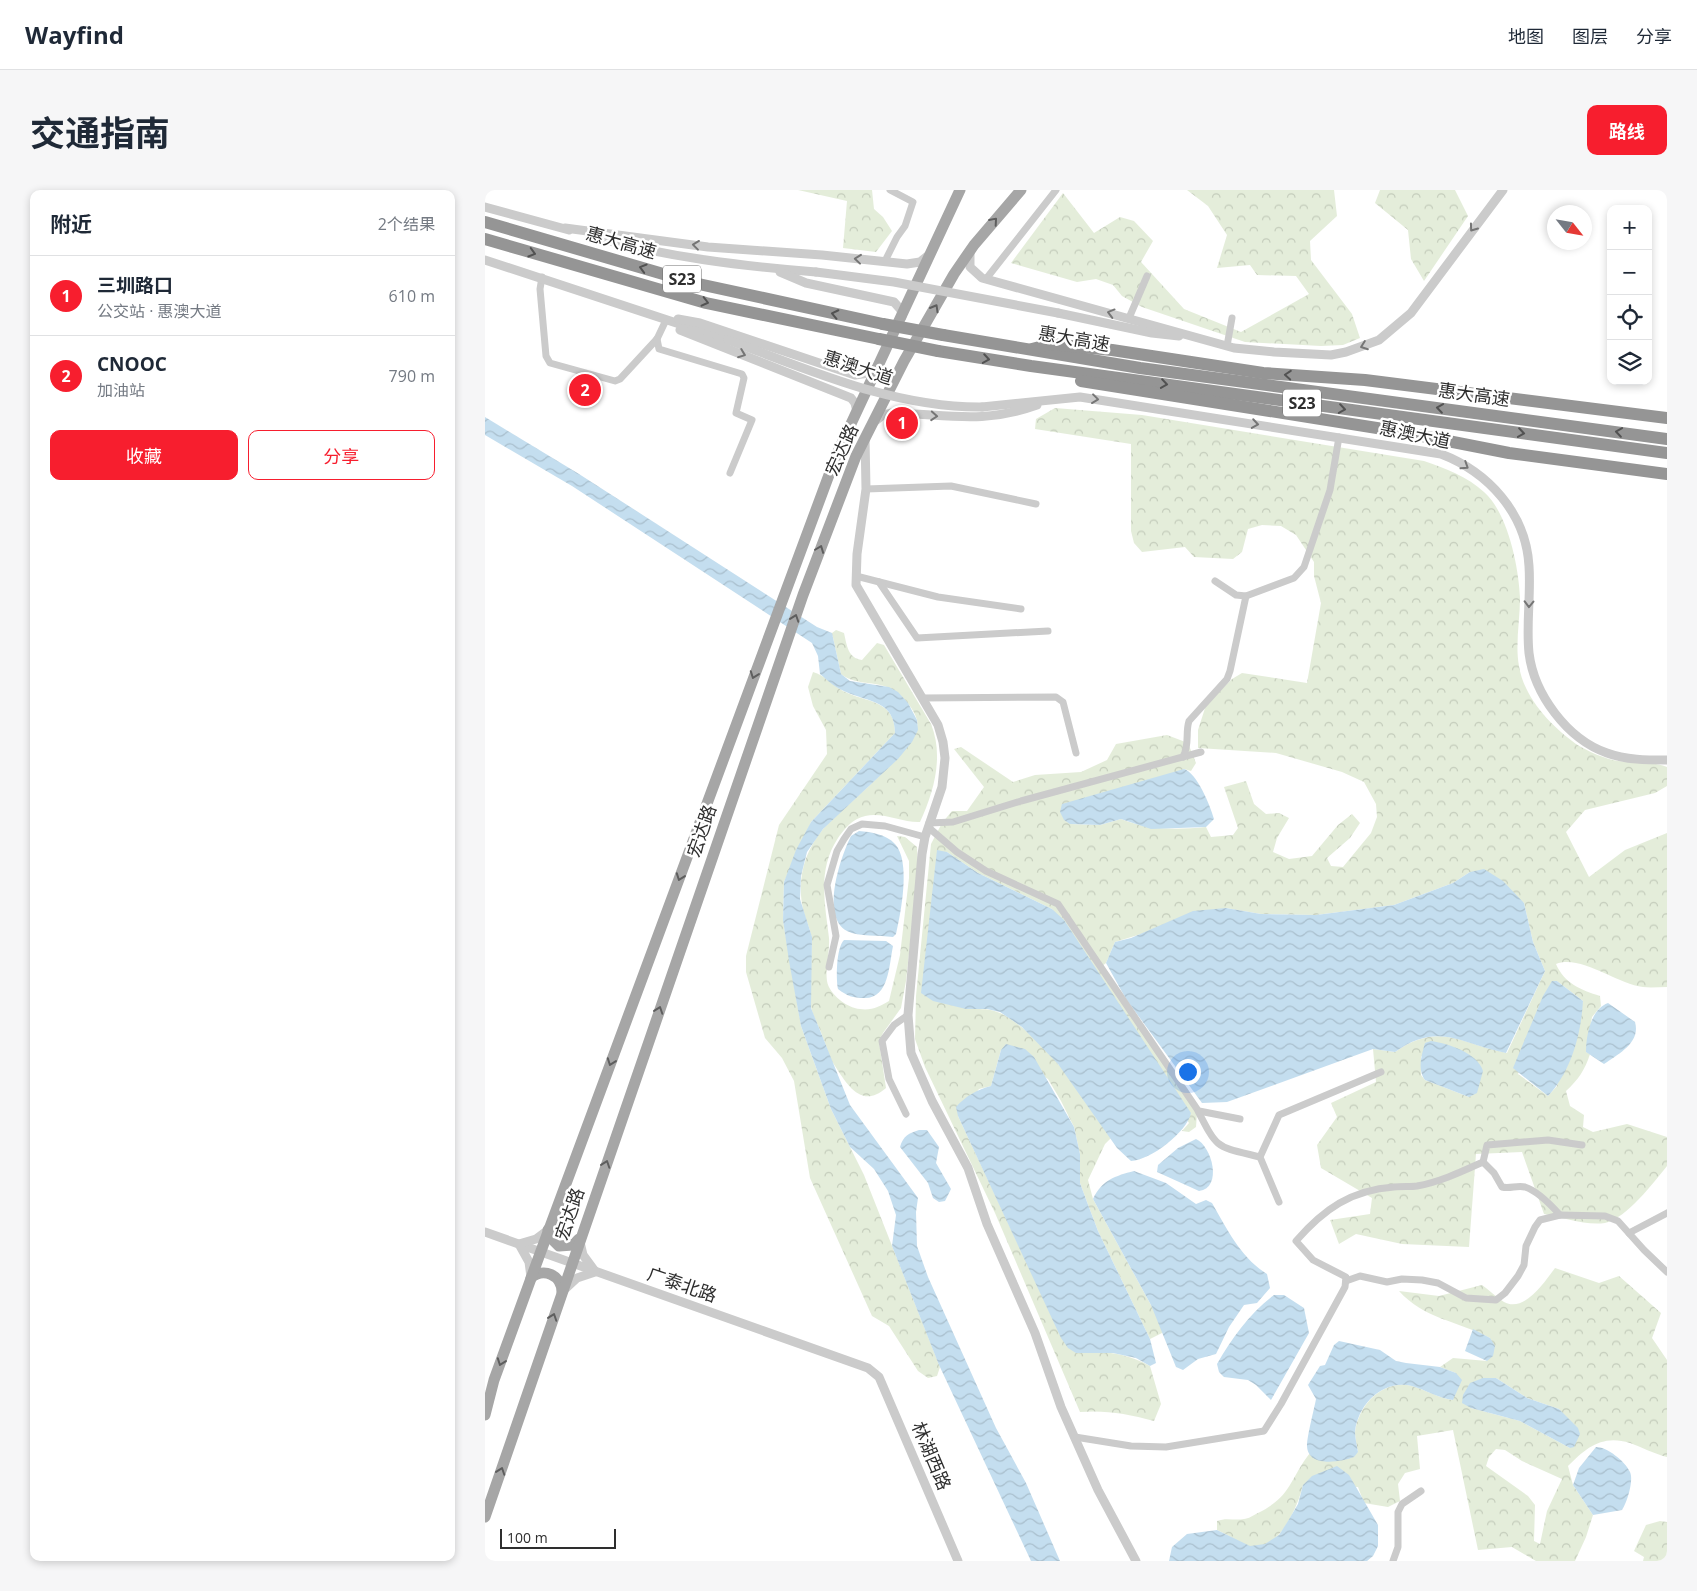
<!DOCTYPE html>
<html lang="zh">
<head>
<meta charset="utf-8">
<style>
  :root { --surface:#fff; --page:#f6f6f7; --text:#1f2937; --muted:#747a83; --line:#e0e1e3; --accent:#f71e2e }
  body { margin:0; font-family:"Open Sans","Noto Sans SC",sans-serif; background:var(--page); color:var(--text) }
  .controls { position:absolute; right:15px; top:15px; display:grid; overflow:hidden; border-radius:10px; box-shadow:0 2px 8px #0003 }
  .controls button { width:45px; height:45px; display:grid; place-items:center; padding:0; border:0; border-bottom:1px solid var(--line); background:var(--surface); color:var(--text); font:25px sans-serif }
  .compass { position:absolute; left:1062px; top:15px; width:45px; height:45px; border-radius:50%; background:var(--surface); box-shadow:0 2px 8px #0003; rotate:121deg }
  .scale { position:absolute; left:15px; bottom:12px; width:116px; box-sizing:border-box; padding-left:5px; border:2px solid #2e2e2e; border-top:0; font-size:14px; line-height:18px; white-space:nowrap; color:#2e2e2e; -webkit-text-stroke:4px #fff; paint-order:stroke }
  .you { position:absolute; left:702px; top:881px; width:18px; height:18px; margin:-12px; border:4px solid #fff; border-radius:50%; background:#1a73e8; box-shadow:0 0 0 8px #1a73e833 }
  .badge { display:grid; place-items:center; width:32px; height:32px; border-radius:50%; background:var(--accent); color:#fff; font-size:16px; font-weight:700 }
  .pin { position:absolute; translate:-50% -50%; border:2px solid #fff; box-shadow:0 1px 5px #0006 }
  .list { margin:0; padding:0; list-style:none }
  h2 { display:flex; justify-content:space-between; align-items:center; height:65px; margin:0; padding:0 20px; font-size:21px }
  h2 small { font-size:16px; font-weight:400; color:var(--muted) }
  .list li { display:grid; grid-template-columns:32px 1fr auto; gap:15px; align-items:center; box-sizing:border-box; height:80px; padding:0 20px; border-top:1px solid var(--line) }
  .list b { display:block; font-size:19px; white-space:nowrap }
  .list p { margin:0; font-size:16px; white-space:nowrap; color:var(--muted) }
  .list em { font-size:16px; font-style:normal; color:var(--muted) }
  .actions { display:flex; gap:10px; padding:15px 20px }
  .actions a { flex:1; padding:11px 0; border:1px solid var(--accent); border-radius:10px; text-align:center; font-size:18px; color:var(--accent) }
  .actions .main { background:var(--accent); color:#fff }
  .icon { flex:none; width:28px; height:28px; fill:none; stroke:currentColor; stroke-width:2; stroke-linecap:round; stroke-linejoin:round }
  .map { position:relative; flex:none; width:1182px; height:1371px; overflow:hidden; border-radius:10px }
  header { display:flex; align-items:center; gap:30px; box-sizing:border-box; height:70px; padding:0 25px; background:var(--surface); border-bottom:1px solid var(--line) }
  header strong { font-size:24px }
  nav { display:flex; gap:28px; margin-inline-start:auto; font-size:18px }
  .intro { display:flex; align-items:center; justify-content:space-between; box-sizing:border-box; height:120px; padding:0 30px }
  h1 { margin:0; font-size:35px }
  .button { padding:12px 22px; border-radius:10px; background:var(--accent); color:#fff; font-size:18px; font-weight:700 }
  main { display:flex; gap:30px; padding:0 30px }
  aside { flex:1; background:var(--surface); border-radius:10px; box-shadow:0 2px 8px #0003 }
  .map>svg:first-child { display:block }
  .forest { fill:url(#forest-crowns); fill-rule:evenodd }
  .water { fill:url(#water-waves) }
  .lines { fill:none; stroke-linecap:round; stroke-linejoin:round }
  .minor { stroke:#cbcbcb; stroke-width:7 }
  .tertiary { stroke:#cbcbcb; stroke-width:9 }
  .primary { stroke:#a6a6a6; stroke-width:11 }
  .motorway { stroke:#959595; stroke-width:12 }
  .tertiary-bridge { stroke:#cbcbcb; stroke-width:9 }
  .motorway-bridge { stroke:#959595; stroke-width:12 }
  .oneway { stroke:#5e5e5e }
  .oneway2 { stroke:#757575 }
  .oneway3 { stroke:#525252 }
  .labels { text-anchor:middle; stroke-width:5; stroke-linejoin:round; paint-order:stroke }
  .shield { fill:#fff; stroke:#6d6d6d; stroke-width:1 }
  .shield-label { font-size:16px; font-weight:bold; fill:#2e2e2e }
  .street-label { font-size:18px; fill:#2e2e2e; stroke:#fff }
</style>
</head>
<body>
<header>
<strong>Wayfind</strong>
<nav><a>地图</a><a>图层</a><a>分享</a></nav>
</header>
<div class="intro"><h1>交通指南</h1><a class="button">路线</a></div>
<main>
<aside>
<h2>附近<small>2个结果</small></h2>
<ul class="list">
<li><span class="badge">1</span><div><b>三圳路口</b><p>公交站 · 惠澳大道</p></div><em>610 m</em></li>
<li><span class="badge">2</span><div><b>CNOOC</b><p>加油站</p></div><em>790 m</em></li>
</ul>
<div class="actions"><a class="main">收藏</a><a>分享</a></div>
</aside>
<div class="map">
<svg width="1182" height="1371" viewBox="0 0 1182 1371">
  <defs>
    <pattern id="forest-crowns" width="20" height="18" patternUnits="userSpaceOnUse" patternTransform="scale(1.25)"><rect width="20" height="18" fill="#e4edda"/><path d="M2 6a3 3 0 1 1 6 0M12 15a3 3 0 1 1 6 0" fill="none" stroke="#c4ccbb"/></pattern>
    <pattern id="water-waves" width="16" height="10" patternUnits="userSpaceOnUse" patternTransform="scale(1.25)"><rect width="16" height="10" fill="#c4deef"/><path d="M0 5q4-4 8 0t8 0" fill="none" stroke="#a9bfcd"/></pattern>
  </defs>
  <rect width="100%" height="100%" fill="#fff"/>
  <!-- forest -->
  <g class="forest">
    <polygon points="313,0 387,0 389,19 398,27 407,41 391,62 358,58 362,11"/>
    <polygon points="702,0 849,0 852,26 825,51 826,70 867,124 875,148 858,155 836,156 760,152 657,117 637,106 628,95 611,89 592,92 526,73 578,3 609,43 635,27 649,31 668,51 656,72 699,119 756,142 824,104 811,86 772,85 765,75 732,78 742,45 723,16"/>
    <polygon points="895,0 970,0 983,26 939,91 926,69 923,40 890,13"/>
    <path d="M570 218 657 225 939 271C960 278 983 287 999 302 1023 323 1034 378 1035 408 1035 430 1030 455 1034 476 1039 508 1066 536 1091 554 1102 561 1120 569 1133 571 1149 573 1167 571 1182 577V596L1170 603 1100 620 1081 642 1104 687 1140 660 1182 643V797C1174 797 1166 798 1158 797 1132 794 1095 764 1071 774 1079 793 1096 800 1115 806L1116 816 1107 827 1101 862 1105 864C1100 880 1093 890 1081 901L1085 916 1099 925 1098 937 1108 942 1142 934 1182 947V976C1168 993 1142 1028 1120 1033 1101 1036 1077 1027 1059 1024L1037 962 991 964 984 1057 917 1054 871 1044 854 1054 845 1030 885 1024 887 1008 836 978 832 955 852 927 846 913 891 892 888 859 910 862C955 831 975 854 1022 863L1060 781 1048 752 1039 713 985 682 968 693 909 715 831 725 776 724 741 718 630 752 621 773 616 777 712 923 711 937 704 942 697 941 704 933 567 719 493 683 462 662 481 819C493 819 505 818 515 823 557 843 601 909 626 948L620 954 603 990 608 1009 666 1115 679 1142 665 1149 613 1041 602 1012 595 993V964L589 937 576 911 563 889 516 860 506 896 494 899 473 926 548 1086 591 1163C618 1160 642 1163 665 1176L676 1214 669 1231C643 1224 621 1220 595 1222L510 1023 440 877 430 849 431 806 446 654 457 633 467 621H482L499 597 469 559 476 557 528 592 550 585 596 582 622 570 631 554 682 545 703 553 711 573 706 581 699 579 585 634 615 635 636 629C663 640 691 640 721 637L726 647 748 645 753 638 739 597 761 591 769 614 781 624 794 623 804 628 792 648 788 662 804 669 827 666 853 635 867 624 875 633 865 648 842 668 846 676 858 677 886 643 892 627 891 614 879 592 857 582 791 563 713 558V540L721 515 747 489 757 483 822 493 836 413 829 386V372L811 345 796 336 777 335 763 339 757 362 748 369 709 367 700 357 657 362 649 353 646 341V254L550 239 551 229ZM1072 791 1098 811 1072 896 1063 906 1033 884ZM936 866 984 907 940 890 936 885Z"/>
    <path d="M351 440 359 443C362 456 363 468 377 470L392 453 399 455 446 534C459 566 449 602 435 632 415 633 392 618 372 629 364 633 358 641 353 648 332 680 340 713 344 748 345 762 340 777 342 791 344 804 362 818 375 819 386 821 396 816 404 811L415 765 424 688V671L412 646 420 647 432 657 433 681 421 791 416 818 398 843 394 852 401 898C377 919 363 896 350 876 344 868 342 857 338 848 335 838 328 827 326 817 323 796 326 773 327 752 327 743 322 733 319 723 311 693 318 663 338 639 356 618 439 555 432 530 429 518 414 501 402 497 386 491 370 495 356 484L347 443Z"/>
    <path d="M328 482C340 485 347 495 358 501 381 513 410 509 410 543L326 632 299 692 298 730 316 836 346 919 379 985 455 1177 452 1186 443 1188 433 1181 404 1136 387 1126 325 988 309 891 297 868 280 848 261 782V766L294 635 342 564 341 540 328 516 323 497Z"/>
    <path d="M1070 1078 1114 1093 1134 1086 1176 1123 1167 1148 1182 1170V1267C1169 1264 1157 1257 1145 1253 1117 1244 1101 1258 1083 1276L1088 1295 1108 1325 1101 1347 1090 1371H1051L1027 1357 993 1360 968 1240 932 1246 935 1279 920 1283 913 1294 915 1311 903 1317 879 1313 873 1297 818 1295C813 1316 793 1365 763 1356 753 1352 742 1344 732 1340V1331C742 1327 749 1331 759 1329 763 1329 769 1325 773 1323 807 1306 804 1290 825 1263L833 1270 873 1262C872 1256 870 1248 870 1242 874 1214 898 1189 927 1196 941 1200 953 1208 968 1210L971 1183 955 1177 968 1168 1002 1171 1005 1148C973 1131 939 1129 914 1101L954 1106 997 1095C1004 1100 1011 1107 1019 1112 1040 1123 1060 1091 1070 1078ZM1011 1188 1042 1208 1074 1219 1079 1225 1085 1258 1035 1231 986 1218ZM1011 1259 1020 1260 1037 1271 1077 1289 1062 1321 1055 1354 1049 1351 1050 1315 1043 1306 1001 1276 1004 1267Z"/>
    <polygon points="1175,1331 1182,1332 1182,1371 1158,1371 1159,1367 1149,1361 1161,1335"/>
  </g>
  <!-- water -->
  <g class="water">
    <path d="M0 227 94 284 332 437 347 443 356 484 365 491 404 497 413 502 423 513 432 530 433 540 427 552 413 569 338 639 322 662 316 686 315 709 327 747 326 818 365 915 433 1008 431 1022 432 1056 443 1087 511 1238 541 1293 575 1371H546L454 1175 407 1056 411 1025 403 1001 389 979 365 957 346 919 316 836 304 771 298 730 299 692 311 660 326 632 410 543C410 511 384 512 361 502 351 498 343 491 335 484L333 466 327 453 87 296 0 245Z"/>
    <path d="M699 579C712 583 725 615 729 629L721 637 666 639 636 629 615 635 585 634 579 630 575 622 577 614Z"/>
    <path d="M374 641C386 642 401 644 410 654 426 671 416 723 411 744L408 747C394 745 374 747 362 741 335 726 356 666 366 646Z"/>
    <path d="M452 660 462 662 493 683 567 719 579 730 706 923C702 942 666 970 646 971L632 958 573 874 537 837 515 822 502 819H481L448 811 436 803Z"/>
    <path d="M999 679 1018 691 1039 713 1048 752 1060 781 1021 863C975 854 954 831 910 862L888 859 742 912 717 913 641 809 621 773 630 752 646 748 708 721 741 718 776 724 831 725 909 715 968 693 985 682Z"/>
    <path d="M359 750 401 751 408 756C404 775 404 809 379 808 368 808 362 806 353 799 351 789 351 758 359 750Z"/>
    <path d="M1067 791H1072L1098 811C1096 845 1086 881 1063 906L1028 878 1058 806Z"/>
    <path d="M1123 813 1150 832C1156 853 1133 864 1119 874L1101 862C1101 845 1106 819 1123 813Z"/>
    <path d="M946 851C962 853 993 863 998 881L992 903 984 907 940 890C932 879 937 864 940 853Z"/>
    <path d="M521 854 540 859 549 867 589 937 595 964V993L602 1012 613 1041 665 1149 671 1173 665 1176 651 1168 628 1163H591L583 1158 576 1148 473 926 471 917C481 906 491 900 506 896L516 860Z"/>
    <path d="M434 940H442L454 957 451 973 466 999 460 1011 454 1012 448 1008 443 993 415 957C418 946 424 943 434 940Z"/>
    <path d="M711 949C727 956 738 998 714 1001L672 982 673 975 693 958Z"/>
    <path d="M649 981 681 993 711 1014 721 1010 727 1013C742 1039 756 1068 782 1084L785 1098 772 1113 759 1115 744 1137 731 1164 713 1169 698 1180 691 1177 666 1115 608 1009C617 990 630 986 649 981Z"/>
    <path d="M789 1105H799L819 1118 824 1143 786 1210 771 1195 763 1190 739 1187 734 1182 732 1174C747 1148 765 1123 789 1105Z"/>
    <polygon points="988,1139 1005,1148 1010,1156 1008,1166 1002,1171 980,1161"/>
    <path d="M854 1151 895 1160 911 1171 921 1173 955 1177 971 1183 977 1190 968 1210C953 1208 941 1200 927 1196 898 1189 873 1214 870 1242 870 1248 872 1256 873 1262L869 1267C856 1272 823 1278 822 1256 822 1246 829 1220 831 1209L823 1195 835 1176 840 1175 849 1155Z"/>
    <polygon points="998,1188 1011,1188 1042,1208 1074,1219 1093,1238 1095,1244 1089,1257 1085,1258 1035,1231 986,1218 977,1213 978,1205 985,1193"/>
    <path d="M1111 1257C1122 1257 1140 1271 1145 1282 1149 1290 1142 1313 1137 1320L1108 1325 1088 1295 1094 1278Z"/>
    <polygon points="852,1276 864,1285 893,1335 893,1356 888,1366 882,1371 684,1371 687,1357 702,1344 732,1340 765,1356 780,1354 794,1345 803,1331 813,1314 818,1295 827,1286"/>
  </g>
  <g class="lines">
    <!-- minor -->
    <g class="minor">
      <polyline points="400,71 412,47 420,36 428,12 405,0"/>
      <polyline points="57,87 55,99 61,166 65,173 130,191 135,189 172,149 181,130"/>
      <polyline points="501,89 571,0"/>
      <polyline points="644,128 662,86"/>
      <polyline points="172,149 174,159 257,184 259,188 251,223 267,230 245,283"/>
      <polyline points="742,156 747,128"/>
      <polyline points="381,299 466,296 551,314"/>
      <polyline points="371,386 453,407 536,419"/>
      <polyline points="730,391 751,405 761,406 809,388 819,377 845,300 854,247"/>
      <polyline points="394,392 432,448 563,441"/>
      <polyline points="437,508 571,507 578,512 591,563"/>
      <path d="M698 567C705 554 700 543 704 531L742 489 745 481 761 406"/>
      <polyline points="444,633 468,632 536,611 716,562"/>
      <path d="M443 637 472 662 501 681 573 714 712 919C733 960 730 956 775 967"/>
      <polyline points="344,777 351,746 342,695 352,661 359,649 366,639 377,634 400,636 440,647"/>
      <polyline points="714,921 755,929"/>
      <polyline points="421,924 404,889 397,851 409,835 423,825"/>
      <polyline points="794,1012 775,967 794,925 896,882"/>
      <path d="M1075 1025C1066 1015 1053 1001 1040 997 1032 995 1025 999 1017 997L1009 983 998 972 1002 955 1063 950 1097 955"/>
      <polyline points="1144,1043 1182,1023"/>
      <polyline points="861,1091 875,1086 902,1092 917,1089 937,1090 953,1093 981,1108 1011,1110 1020,1103 1033,1086 1039,1075 1041,1056 1050,1037 1055,1030 1075,1025 1120,1026 1133,1031 1159,1060 1182,1082"/>
      <path d="M590 1247 646 1256 681 1257 779 1241 796 1214 860 1097 861 1087 828 1070 811 1051C839 1019 866 1000 909 997 917 996 925 997 932 996 955 992 978 981 998 972"/>
      <polyline points="908,1371 913,1357 913,1322 917,1314 936,1301"/>
    </g>
    <!-- tertiary -->
    <g class="tertiary">
      <polyline points="0,17 84,40"/>
      <polyline points="80,38 223,57 337,65 422,74 435,72 445,64"/>
      <path d="M109 47C182 67 256 76 331 82"/>
      <polyline points="485,62 485,77 497,88 749,158 789,162 846,165 861,162 894,150 926,123 1018,0"/>
      <polyline points="0,70 243,150"/>
      <polyline points="295,82 321,93 409,112 416,120 417,127"/>
      <polyline points="573,123 667,143 694,146"/>
      <polyline points="193,129 215,133 370,185 384,183 392,177"/>
      <polyline points="195,140 366,208 370,213 372,222"/>
      <path d="M497 217 595 207 956 264C1003 282 1041 323 1044 376 1046 405 1041 435 1044 463 1049 504 1082 549 1122 563 1141 570 1162 570 1182 570"/>
      <path d="M389 232 398 225 406 223C462 224 496 235 552 215"/>
      <polyline points="380,248 381,299 372,364 371,395 453,535 458,552 460,568 457,597 440,647 437,664 423,825 426,863 447,911 483,978 502,1034 550,1143 576,1217 613,1300 651,1371"/>
      <polyline points="0,1042 383,1178 394,1187 473,1371"/>
      <polyline points="95,1052 98,1065 109,1080"/>
      <polyline points="46,1087 44,1072 34,1054 51,1049 63,1040"/>
      <polyline points="79,1100 92,1088 110,1082"/>
    </g>
    <!-- primary -->
    <g class="primary">
      <polyline points="63,1040 66,1048 74,1056 88,1055 94,1049"/>
      <path d="M46 1088C58 1077 77 1085 77 1102"/>
      <polyline points="0,1225 9,1190 56,1061 351,266 475,0"/>
      <polyline points="0,1327 318,405 371,266 419,171 469,84 489,55 536,0"/>
    </g>
    <!-- motorway -->
    <g class="motorway">
      <polyline points="0,32 209,93 398,134"/>
      <polyline points="0,49 221,113 394,149"/>
      <polyline points="458,145 655,178 1182,249"/>
      <polyline points="547,159 566,154 627,160 778,183 880,190 1182,228"/>
      <polyline points="453,161 546,176 1182,263"/>
      <polyline points="596,191 917,242 1024,263 1182,284"/>
    </g>
    <!-- tertiary-bridge -->
    <g class="tertiary-bridge">
      <polyline points="331,82 409,92 573,123"/>
      <path d="M243 150C325 180 408 218 497 217"/>
    </g>
    <!-- motorway-bridge -->
    <g class="motorway-bridge">
      <polyline points="398,134 458,145"/>
      <polyline points="394,149 453,161"/>
    </g>
  </g>
  <!-- one-way arrows -->
  <defs><path id="oneway-chevron" d="M-2-3.5L2.5 0L-2 3.5" fill="none" stroke-width="1.6" stroke-linecap="round" stroke-linejoin="round" transform="scale(1.25)"/></defs>
  <g class="oneway">
    <use href="#oneway-chevron" transform="translate(509 31) rotate(-49)"/>
    <use href="#oneway-chevron" transform="translate(450 118) rotate(-60)"/>
    <use href="#oneway-chevron" transform="translate(335 359) rotate(-69)"/>
    <use href="#oneway-chevron" transform="translate(310 428) rotate(-71)"/>
    <use href="#oneway-chevron" transform="translate(269 485) rotate(110)"/>
    <use href="#oneway-chevron" transform="translate(195 687) rotate(110)"/>
    <use href="#oneway-chevron" transform="translate(174 820) rotate(-71)"/>
    <use href="#oneway-chevron" transform="translate(126 872) rotate(110)"/>
    <use href="#oneway-chevron" transform="translate(121 974) rotate(-71)"/>
    <use href="#oneway-chevron" transform="translate(68 1127) rotate(-71)"/>
    <use href="#oneway-chevron" transform="translate(16 1172) rotate(110)"/>
    <use href="#oneway-chevron" transform="translate(16 1281) rotate(-71)"/>
  </g>
  <g class="oneway2">
    <use href="#oneway-chevron" transform="translate(988 38) rotate(126)"/>
    <use href="#oneway-chevron" transform="translate(211 55) rotate(-173)"/>
    <use href="#oneway-chevron" transform="translate(373 69) rotate(-174)"/>
    <use href="#oneway-chevron" transform="translate(626 123) rotate(-165)"/>
    <use href="#oneway-chevron" transform="translate(879 156) rotate(160)"/>
    <use href="#oneway-chevron" transform="translate(257 164) rotate(21)"/>
    <use href="#oneway-chevron" transform="translate(610 209) rotate(7)"/>
    <use href="#oneway-chevron" transform="translate(449 226) rotate(4)"/>
    <use href="#oneway-chevron" transform="translate(770 234) rotate(9)"/>
    <use href="#oneway-chevron" transform="translate(980 276) rotate(33)"/>
    <use href="#oneway-chevron" transform="translate(1044 414) rotate(91)"/>
  </g>
  <g class="oneway3">
    <use href="#oneway-chevron" transform="translate(47 63) rotate(16)"/>
    <use href="#oneway-chevron" transform="translate(158 78) rotate(-164)"/>
    <use href="#oneway-chevron" transform="translate(220 112) rotate(14)"/>
    <use href="#oneway-chevron" transform="translate(350 124) rotate(-168)"/>
    <use href="#oneway-chevron" transform="translate(501 169) rotate(9)"/>
    <use href="#oneway-chevron" transform="translate(803 185) rotate(-176)"/>
    <use href="#oneway-chevron" transform="translate(679 194) rotate(8)"/>
    <use href="#oneway-chevron" transform="translate(955 218) rotate(-172)"/>
    <use href="#oneway-chevron" transform="translate(857 219) rotate(8)"/>
    <use href="#oneway-chevron" transform="translate(1134 242) rotate(-172)"/>
    <use href="#oneway-chevron" transform="translate(1036 243) rotate(8)"/>
  </g>
  <g class="labels">
    <!-- shield labels -->
    <g class="shield">
      <rect x="178" y="75.5" width="38" height="27" rx="4"/>
      <rect x="798" y="199.5" width="38" height="27" rx="4"/>
    </g>
    <g class="shield-label">
      <text x="197" y="95">S23</text>
      <text x="817" y="219">S23</text>
    </g>
    <!-- street labels -->
    <g class="street-label">
      <text transform="translate(136 53) rotate(16)" y="6">惠大高速</text>
      <text transform="translate(589 149) rotate(10)" y="6">惠大高速</text>
      <text transform="translate(373 178) rotate(18)" y="6">惠澳大道</text>
      <text transform="translate(989 205) rotate(8)" y="6">惠大高速</text>
      <text transform="translate(930 245) rotate(12)" y="6">惠澳大道</text>
      <text transform="translate(357 260) rotate(-66)" y="6">宏达路</text>
      <text transform="translate(217 641) rotate(-71)" y="6">宏达路</text>
      <text transform="translate(85 1024) rotate(-71)" y="6">宏达路</text>
      <text transform="translate(197 1095) rotate(19)" y="6">广泰北路</text>
      <text transform="translate(446 1266) rotate(67)" y="6">林湖西路</text>
    </g>
  </g>
</svg>
<div class="controls">
<button>+</button>
<button>−</button>
<button><svg class="icon" aria-label="locate" viewBox="0 0 24 24"><circle cx="12" cy="12" r="6"/><path d="M12 2v4M12 18v4M2 12h4M18 12h4"/></svg></button>
<button><svg class="icon" aria-label="layers" viewBox="0 0 24 24"><path d="M12 4l9 5-9 5-9-5zM3 14l9 5 9-5"/></svg></button>
</div>
<svg class="compass" viewBox="-18 -18 36 36"><path d="M0-13l5 13h-10z" fill="#e53935"/><path d="M0 13l5-13h-10z" fill="#747a83"/></svg>
<div class="scale">100 m</div>
<div class="you"></div>
<div class="pin badge" style="left:417px;top:233px">1</div>
<div class="pin badge" style="left:100px;top:200px">2</div>
</div>
</main>
</body>
</html>
